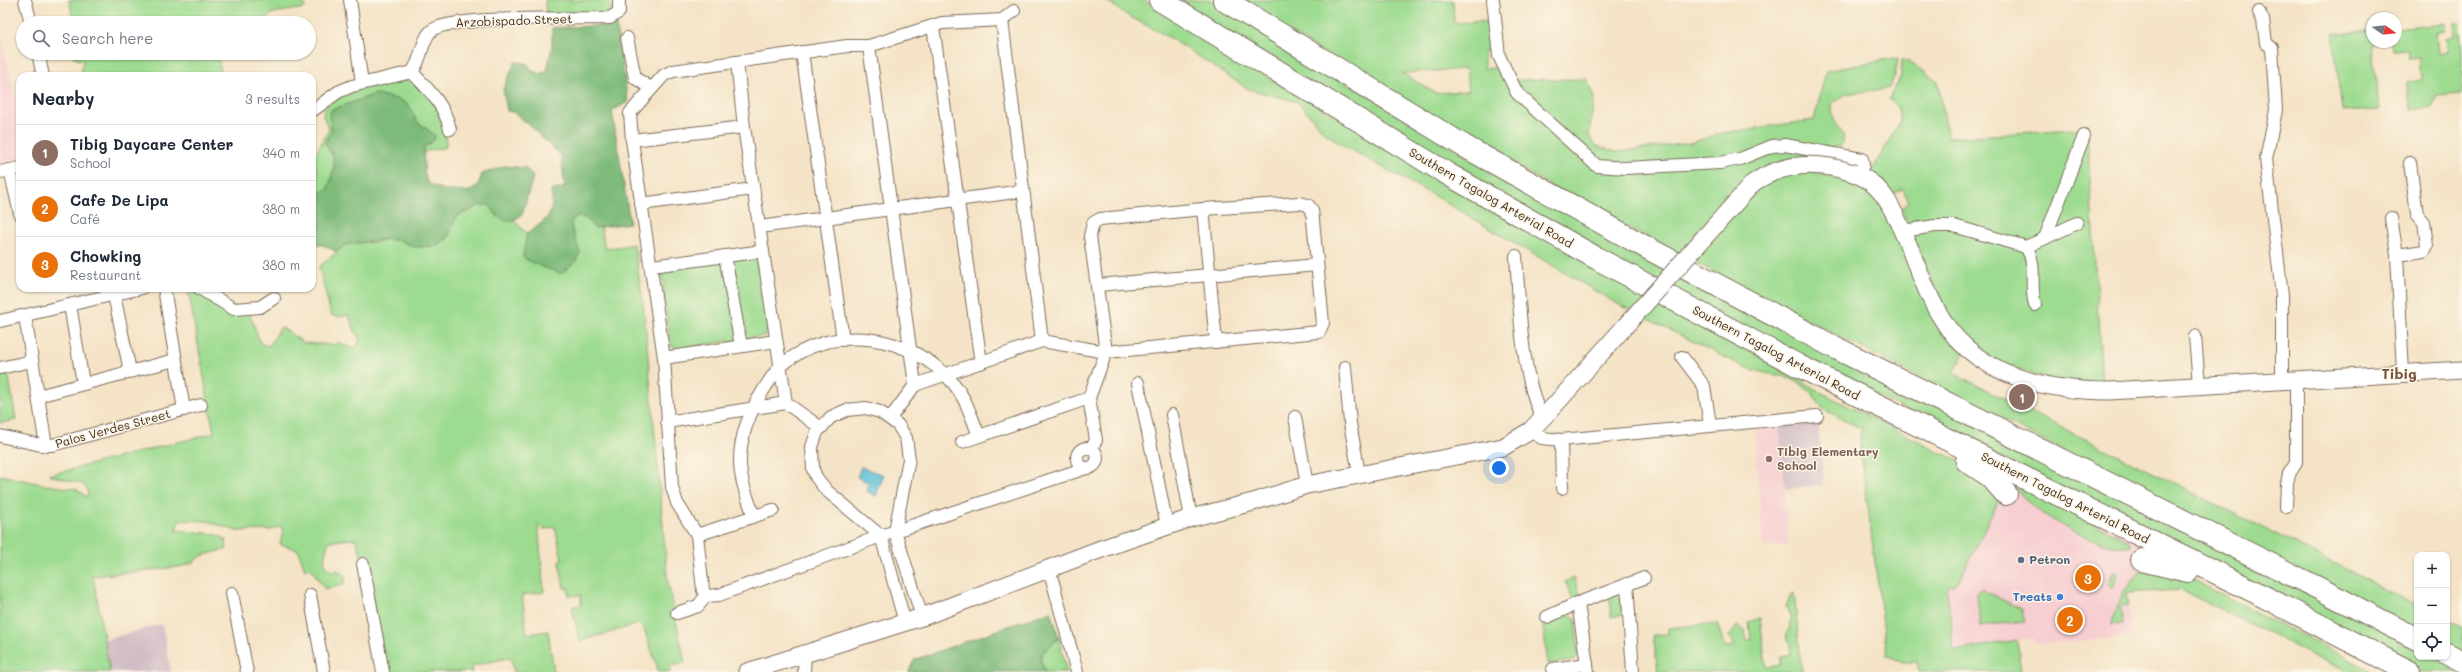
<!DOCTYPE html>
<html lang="en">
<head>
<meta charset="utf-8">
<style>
  :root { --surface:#fff; --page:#f2f2f3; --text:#1f2937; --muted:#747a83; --line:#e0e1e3; --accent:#0b8043 }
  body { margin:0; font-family:Mali,sans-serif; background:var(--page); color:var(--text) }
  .controls { position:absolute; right:12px; bottom:12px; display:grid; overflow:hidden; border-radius:8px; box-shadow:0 1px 3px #0004 }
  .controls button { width:36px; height:36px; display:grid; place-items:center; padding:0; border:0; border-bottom:1px solid var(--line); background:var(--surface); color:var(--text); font:20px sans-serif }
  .compass { position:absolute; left:2366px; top:12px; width:36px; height:36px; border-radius:50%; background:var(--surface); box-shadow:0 1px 3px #0004; rotate:104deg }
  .you { position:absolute; left:1499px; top:468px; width:14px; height:14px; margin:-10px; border:3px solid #fff; border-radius:50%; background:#1a73e8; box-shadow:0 0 0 6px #1a73e833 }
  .badge { display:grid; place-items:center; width:26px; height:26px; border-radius:50%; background:var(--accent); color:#fff; font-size:13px; font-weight:700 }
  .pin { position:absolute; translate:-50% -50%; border:2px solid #fff; box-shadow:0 1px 4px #0006 }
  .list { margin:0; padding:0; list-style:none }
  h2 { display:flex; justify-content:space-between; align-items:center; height:52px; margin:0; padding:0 16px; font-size:17px }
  h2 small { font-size:13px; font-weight:400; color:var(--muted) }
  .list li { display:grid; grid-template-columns:26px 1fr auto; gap:12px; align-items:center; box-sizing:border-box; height:56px; padding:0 16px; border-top:1px solid var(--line) }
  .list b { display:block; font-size:15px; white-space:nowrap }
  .list p { margin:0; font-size:13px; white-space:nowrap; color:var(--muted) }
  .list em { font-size:13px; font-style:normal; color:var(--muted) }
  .icon { flex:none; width:22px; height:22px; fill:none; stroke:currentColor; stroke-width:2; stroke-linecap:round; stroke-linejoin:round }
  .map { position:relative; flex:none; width:2462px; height:672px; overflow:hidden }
  .search { position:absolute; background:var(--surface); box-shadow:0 1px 3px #0004; left:16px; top:16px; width:300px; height:44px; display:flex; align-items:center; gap:10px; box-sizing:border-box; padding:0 14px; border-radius:22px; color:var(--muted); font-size:15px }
  .panel { position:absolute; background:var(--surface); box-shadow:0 1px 3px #0004; left:16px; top:72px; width:300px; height:220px; border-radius:12px }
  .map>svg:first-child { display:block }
  .built { fill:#f7cfd2 }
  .industrial { fill:#d2bdc6 }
  .green { fill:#9ddb90; stroke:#6c8257; fill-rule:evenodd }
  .forest { fill:#7ebb7a; stroke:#5c724c }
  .water { fill:#5ac0d7; stroke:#4a757a }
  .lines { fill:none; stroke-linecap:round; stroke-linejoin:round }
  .street-casing { stroke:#7c6b59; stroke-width:14 }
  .secondary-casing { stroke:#7c6b59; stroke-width:19 }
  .highway-casing { stroke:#7c6b59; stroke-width:24 }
  .street { stroke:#fff; stroke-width:12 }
  .secondary { stroke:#fff; stroke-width:17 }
  .highway { stroke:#fff; stroke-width:22 }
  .secondary-bridge-casing { stroke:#7c6b59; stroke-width:19; stroke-linecap:butt }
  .secondary-bridge { stroke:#fff; stroke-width:17 }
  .education-dot { fill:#8d6e63; stroke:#fcf5e5; stroke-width:1.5 }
  .service-dot { fill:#5c6f8a; stroke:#fcf5e5; stroke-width:1.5 }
  .shop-dot { fill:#3f7fe0; stroke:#fcf5e5; stroke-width:1.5 }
  .labels { text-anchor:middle; stroke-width:3; stroke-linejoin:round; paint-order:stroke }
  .street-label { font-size:12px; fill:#3b2a1e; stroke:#fcf5e5 }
  .education-label { font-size:12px; font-weight:bold; fill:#785e54; stroke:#fcf5e5; text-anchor:start }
  .service-label { font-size:12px; font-weight:bold; fill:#4e5e75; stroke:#fcf5e5; text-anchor:start }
  .shop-label { font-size:12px; font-weight:bold; fill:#366cbe; stroke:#fcf5e5; text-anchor:end }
  .quarter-label { font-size:14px; font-weight:bold; fill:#70523e; stroke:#fcf5e5 }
</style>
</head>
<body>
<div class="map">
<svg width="2462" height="672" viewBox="0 0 2462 672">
  <rect width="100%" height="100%" fill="#fcf5e5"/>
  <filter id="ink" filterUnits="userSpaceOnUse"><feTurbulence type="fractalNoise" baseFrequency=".025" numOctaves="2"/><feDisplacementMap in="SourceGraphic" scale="8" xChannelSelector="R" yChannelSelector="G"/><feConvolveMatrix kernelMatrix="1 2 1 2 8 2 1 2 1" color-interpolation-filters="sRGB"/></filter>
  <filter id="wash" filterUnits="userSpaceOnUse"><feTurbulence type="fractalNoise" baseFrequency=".012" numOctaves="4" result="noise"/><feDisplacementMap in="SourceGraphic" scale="16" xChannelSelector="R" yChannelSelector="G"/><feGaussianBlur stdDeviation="0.9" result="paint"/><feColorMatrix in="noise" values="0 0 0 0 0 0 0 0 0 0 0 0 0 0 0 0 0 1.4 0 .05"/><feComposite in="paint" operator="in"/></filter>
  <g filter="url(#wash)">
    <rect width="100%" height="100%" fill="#f4e3c6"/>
    <!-- built -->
    <g class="built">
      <polygon points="0,30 20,120 20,159 0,163"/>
      <polygon points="1779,426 1789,545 1763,547 1754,429"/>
      <polygon points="1977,459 2171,558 2181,590 2127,593 2132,637 2035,644 2034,638 1954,651 1947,590 1988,491"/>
    </g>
    <!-- industrial -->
    <g class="industrial">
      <polygon points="1818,423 1824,485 1785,489 1779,426"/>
      <polygon points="162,624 171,672 110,672 104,640"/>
    </g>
    <!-- green -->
    <g class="green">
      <polygon points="69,0 303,0 305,8 273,13 268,17 247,23 74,23"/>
      <polygon points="545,0 610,0 611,13 546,15"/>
      <polygon points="1105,0 1144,0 1269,78 1744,347 1822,393 1972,468 1999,500 1958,582 1953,586 1950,585 1947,590 1954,651 2017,640 2021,672 1919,672 1917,662 1903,662 1887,655 1861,453 1860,435 1862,429 1823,409 1810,390 1784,375 1777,376 1744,367 1616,303 1438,198 1344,146 1325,133 1298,102 1248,89 1172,39 1127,15"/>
      <polygon points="1171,0 1211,0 1459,151 2417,647 2417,657 2436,657 2462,670 2462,672 2421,672 1605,257"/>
      <path d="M1234 0H1453L1454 23 1491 21 1498 62 1584 159 1667 169 1773 149 1855 159 1859 166 1817 157 1789 159 1744 180 1691 237 1707 245C1724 227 1740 205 1759 189 1793 159 1846 174 1879 197L1964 353 1953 373 2417 605V632L1583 205ZM1494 50 1495 68H1484V51ZM1466 69 1468 91 1435 93 1402 73Z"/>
      <polygon points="2454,23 2459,23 2462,51 2462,94 2437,96 2432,107 2410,110 2408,82 2421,80 2419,57 2408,58 2407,49 2393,50 2392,43 2372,45 2379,109 2342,111 2333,34 2372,31 2372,42 2396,42 2396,29 2445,24 2445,31 2436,32 2438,54 2448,52 2446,38 2454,36"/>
      <polygon points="73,53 217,53 222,76 81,76 83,61 74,58"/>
      <path d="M1893 58 1898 59 1895 75 1889 88 1846 94 1832 103C1831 117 1837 125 1844 137L1841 146 1833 148 1795 143 1738 156 1634 165 1593 161 1513 80 1587 79 1594 98 1589 136 1597 146 1617 152 1690 143 1722 133 1814 120 1826 71Z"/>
      <path d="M1902 60 1909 62 1938 81 1948 138 2087 128 2102 384 2053 381 1995 361 1951 324 1901 208 1909 202 1903 189 1891 195 1870 174 1900 121C1900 111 1897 105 1889 99L1901 76Z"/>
      <path d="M407 80C431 82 447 126 446 147L423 152 424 147 430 144 431 132 417 122 409 105 400 100 376 94 331 110 329 117 332 129 325 143 333 156 334 169 328 189 319 193 312 189V182L318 173 313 159 329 129 323 116C326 88 385 83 407 80Z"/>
      <path d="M479 204H489C496 215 501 221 514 220L527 234 523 257 533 263 552 270 580 253 571 226 572 219 579 216 586 218 594 228 601 227 605 249 634 244 644 311 668 583 685 663 670 666 671 672H659L644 629 639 624 580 641 572 607 581 605V595L569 596 568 588H564L559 560 562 559 555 527 544 529 538 524 544 592 522 595 527 634 548 631 554 672H514L511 657 472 666 473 672H387L364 558 361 555 356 539C346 538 338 542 329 541 326 551 321 561 328 570L339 571 346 576 344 585 325 589 311 568 305 569 298 550 280 544 283 532 281 526 272 530 237 531 207 521 179 520 176 530 215 534 225 539 227 549 201 556 192 563 179 567 93 576 110 672H0V475L46 485 76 489 87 497 88 491 83 484 49 475 214 433 188 289 249 312 261 344 269 346 281 327 304 343 334 345 337 342 354 349 360 341 348 315 339 317 331 315 319 267 345 245 359 241 371 243 387 239 402 241 414 247 435 246 448 238 456 216 471 211Z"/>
      <polygon points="312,207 321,228 312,232"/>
      <polygon points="750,256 758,260 769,328 764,336 678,349 670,345 662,273 666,268"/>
      <polygon points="8,372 16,420 0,423 0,374"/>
      <path d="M2015 485 2131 542V545C2105 554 2024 510 2015 485Z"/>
      <path d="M2142 570 2185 576 2374 672H2347L2181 590 2127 593 2128 605 2120 606 2122 624 2111 625C2111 614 2132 575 2142 570Z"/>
      <polygon points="2114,571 2118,573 2113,589 2108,586"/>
      <polygon points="1574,578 1580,595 1573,599 1565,582"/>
      <polygon points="1980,589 2022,609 2025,621 1980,626 1977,593"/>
      <polygon points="1794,593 1802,672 1658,672 1653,635 1668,634 1668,628 1717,623 1725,648 1734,645 1729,637 1737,626 1745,630 1747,641 1751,641 1749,622 1760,618 1766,667 1780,665 1781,657 1791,655 1790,643 1786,638 1792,618 1786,607 1790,596"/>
      <polygon points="1615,594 1621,599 1623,615 1611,617 1609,595"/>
      <polygon points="1569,614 1575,618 1579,655 1573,661 1548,664 1543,626"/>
      <polygon points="2447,620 2462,627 2462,654 2447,647"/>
      <polygon points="1059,638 1067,672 1046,672 1040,660 1043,652"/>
    </g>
    <!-- forest -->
    <g class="forest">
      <path d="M616 25 628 102 612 111 630 223 594 228 586 218 579 216 572 219 571 226 580 253 575 262 561 274C548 268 534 265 523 257L527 234C545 220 556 216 551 191L565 187 561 156 526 122 513 112 507 111 503 89 515 62 527 63 532 70 539 74 547 71 552 46V28Z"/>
      <path d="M376 94 400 100 409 105 417 122 435 135 434 140 424 147C423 153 424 180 428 183 436 190 464 194 472 190 478 186 480 180 482 174L505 166 526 168 533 177 522 215 514 220 506 221 497 216 489 205C477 204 468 212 456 216L448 238 435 246 414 247 402 241 387 239 345 245 337 252 323 245H312V232L321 227 312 207V189L319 193 328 189 334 169 333 156 325 143 332 129 329 117 331 110Z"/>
      <polygon points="1051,611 1059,638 1043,652 1040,660 1046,672 909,672 914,660"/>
    </g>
    <!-- water -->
    <polygon class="water" points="861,467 884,475 876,496 866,491 869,483 857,477"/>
  </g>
  <g filter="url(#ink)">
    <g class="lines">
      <defs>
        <g id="street">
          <polyline points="25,0 31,23"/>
          <polyline points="350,0 362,83"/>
          <polyline points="1493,0 1499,56 1517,93 1597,166 1625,168 1720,163 1740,159 1772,146 1785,145 1862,159 1863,165 1859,175"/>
          <polyline points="2259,12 2263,20 2266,43 2272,48 2276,110 2266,159 2282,295 2282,380"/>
          <polyline points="1002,20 1042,341"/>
          <polyline points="933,26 981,363"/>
          <polyline points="627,38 635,78 651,88"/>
          <polyline points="869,46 915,385"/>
          <polyline points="802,52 843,340"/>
          <polyline points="38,53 43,76"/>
          <polyline points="737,62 744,127 786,403"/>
          <path d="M412 72C429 90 444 104 450 129"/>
          <path d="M312 111 338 92 352 86 412 72C422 60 421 41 431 31 448 15 580 19 610 18L619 12V0"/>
          <polyline points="632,140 744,127"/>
          <polyline points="10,170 20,214"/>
          <polyline points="0,172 20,168"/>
          <polyline points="641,204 753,189"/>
          <polyline points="1203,209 1216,342"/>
          <polyline points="2391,218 2397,255"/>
          <polyline points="760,227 1022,191"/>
          <polyline points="1903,231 1935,226 1954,226 2026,247 2077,223"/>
          <polyline points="2045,238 2084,136"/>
          <path d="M2026 247C2038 265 2029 285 2035 305"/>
          <polyline points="725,256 741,346"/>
          <path d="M1516 256C1520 310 1520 368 1542 419"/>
          <polyline points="652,266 763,251"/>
          <polyline points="1099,285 1317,265"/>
          <polyline points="164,288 184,410"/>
          <polyline points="199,288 234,309 260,307 274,298"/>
          <polyline points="114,295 130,371"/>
          <polyline points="70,305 83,383"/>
          <polyline points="25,316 46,446"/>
          <polyline points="0,321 142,288"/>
          <polyline points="2195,336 2199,385"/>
          <polyline points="1682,357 1704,386 1710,425"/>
          <polyline points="664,358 776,341"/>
          <polyline points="1345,367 1350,423 1359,474"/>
          <polyline points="0,368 32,361"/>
          <polyline points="2403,373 2397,255 2424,251 2427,246 2424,222 2417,214 2410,163"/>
          <polyline points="1138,383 1167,526"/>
          <polyline points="38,396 175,360"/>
          <polyline points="1089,398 1096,440 1092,448"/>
          <polyline points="1172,415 1191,518"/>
          <polyline points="891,417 915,385 1042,341 1106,352 1319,332 1323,323 1312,210 1308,205 1299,203 1203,209 1100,219 1093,223 1090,236 1106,352 1089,398 962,442"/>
          <polyline points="1295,417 1307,485"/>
          <polyline points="667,422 786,403 821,428"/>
          <polyline points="1530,431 1542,438 1561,440 1817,416"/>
          <polyline points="0,436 41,445 52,445 201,405"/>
          <polyline points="1561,440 1562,488"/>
          <circle cx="1087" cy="458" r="10"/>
          <polyline points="2286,507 2287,483 2289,474 2296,463 2296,379"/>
          <path d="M754 516C747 497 739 477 740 457 741 437 748 417 758 399 765 388 772 374 782 365 833 321 913 335 954 384 966 399 972 418 979 436"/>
          <polyline points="697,535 773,510"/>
          <polyline points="363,564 383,672"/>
          <polyline points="1049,568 1077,672"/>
          <polyline points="1627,584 1633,672"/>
          <polyline points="232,593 247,672"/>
          <polyline points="310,595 324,672"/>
          <polyline points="706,596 703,590 697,535 677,503 672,487 664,358 632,140 630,113 664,75 673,71 847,46 869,46 942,23 1002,20 1014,11"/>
          <polyline points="1578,603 1588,672"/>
          <polyline points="677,613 698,606 706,596 719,595 881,536 1086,468"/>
          <polyline points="1547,617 1578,603 1644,578"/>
          <polyline points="905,623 881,536 826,490 816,477 813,469 812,447 817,432 831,417 847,410 866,408 880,412 898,425 906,438 909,459 895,531 922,617"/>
          <polyline points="1553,669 1587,664"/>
          <polyline points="804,672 805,654"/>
        </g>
        <g id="secondary">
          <path d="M1853 173C1880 182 1890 203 1901 228 1914 256 1923 287 1939 314 1974 376 2044 391 2110 391L2462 370"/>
          <polyline points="747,672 922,617 1101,549 1191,518 1253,502 1307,485 1503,447 1530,431 1553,407"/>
        </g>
        <g id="highway">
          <polyline points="1160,0 1446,173 1598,259 1799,366 2255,592 2410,672"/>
          <polyline points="1224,0 1464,146 1651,250 1832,346 2318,588 2417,639"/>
          <polyline points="1967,461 1990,476 2006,494"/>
          <polyline points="2142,560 2188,571"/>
          <polyline points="2447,654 2462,662"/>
        </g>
      </defs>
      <!-- street casing -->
      <use href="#street" class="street-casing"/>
      <!-- secondary casing -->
      <use href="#secondary" class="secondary-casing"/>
      <!-- highway casing -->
      <use href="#highway" class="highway-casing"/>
      <!-- street -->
      <use href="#street" class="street"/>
      <!-- secondary -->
      <use href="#secondary" class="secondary"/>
      <!-- highway -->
      <use href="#highway" class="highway"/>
      <defs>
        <path id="secondary-bridge" d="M1553 407 1753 183C1784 162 1818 161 1853 173"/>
      </defs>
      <!-- secondary-bridge casing -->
      <use href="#secondary-bridge" class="secondary-bridge-casing"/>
      <!-- secondary-bridge -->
      <use href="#secondary-bridge" class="secondary-bridge"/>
    </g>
  </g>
  <!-- markers -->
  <circle class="education-dot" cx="1769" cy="459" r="4"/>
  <circle class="service-dot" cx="2021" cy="560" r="4"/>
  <circle class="shop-dot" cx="2060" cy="597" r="4"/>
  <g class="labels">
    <!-- street labels -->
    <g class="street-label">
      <text transform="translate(514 21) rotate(-2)" y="4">Arzobispado Street</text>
      <text transform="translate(1491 198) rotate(30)" y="4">Southern Tagalog Arterial Road</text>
      <text transform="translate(1776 353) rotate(28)" y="4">Southern Tagalog Arterial Road</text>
      <text transform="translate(113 429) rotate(-15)" y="4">Palos Verdes Street</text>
      <text transform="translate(2065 498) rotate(27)" y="4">Southern Tagalog Arterial Road</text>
    </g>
    <!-- education labels -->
    <g class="education-label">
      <text x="1777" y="456">Tibig Elementary<tspan x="1777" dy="14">School</tspan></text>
    </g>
    <!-- service labels -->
    <g class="service-label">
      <text x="2029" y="564">Petron</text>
    </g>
    <!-- shop labels -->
    <g class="shop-label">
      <text x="2052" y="601">Treats</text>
    </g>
    <!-- quarter labels -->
    <g class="quarter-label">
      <text x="2399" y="379">Tibig</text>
    </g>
  </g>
</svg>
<div class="controls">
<button>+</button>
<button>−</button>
<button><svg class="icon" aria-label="locate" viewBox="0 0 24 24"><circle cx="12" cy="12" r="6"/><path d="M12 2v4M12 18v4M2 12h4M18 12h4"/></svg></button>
</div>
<svg class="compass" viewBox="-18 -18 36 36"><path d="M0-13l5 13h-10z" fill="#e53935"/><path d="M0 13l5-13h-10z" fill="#747a83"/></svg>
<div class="you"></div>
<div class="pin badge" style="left:2022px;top:397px;background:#8d6e63">1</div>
<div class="pin badge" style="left:2070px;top:620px;background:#e8710a">2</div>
<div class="pin badge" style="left:2088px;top:578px;background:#e8710a">3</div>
<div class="search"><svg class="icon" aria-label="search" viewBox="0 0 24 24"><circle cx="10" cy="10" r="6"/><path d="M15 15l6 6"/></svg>Search here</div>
<section class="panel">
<h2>Nearby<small>3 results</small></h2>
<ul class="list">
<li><span class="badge" style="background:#8d6e63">1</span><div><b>Tibig Daycare Center</b><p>School</p></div><em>340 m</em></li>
<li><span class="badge" style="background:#e8710a">2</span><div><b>Cafe De Lipa</b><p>Café</p></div><em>380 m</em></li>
<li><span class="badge" style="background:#e8710a">3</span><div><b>Chowking</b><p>Restaurant</p></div><em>380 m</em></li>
</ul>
</section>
</div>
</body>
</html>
